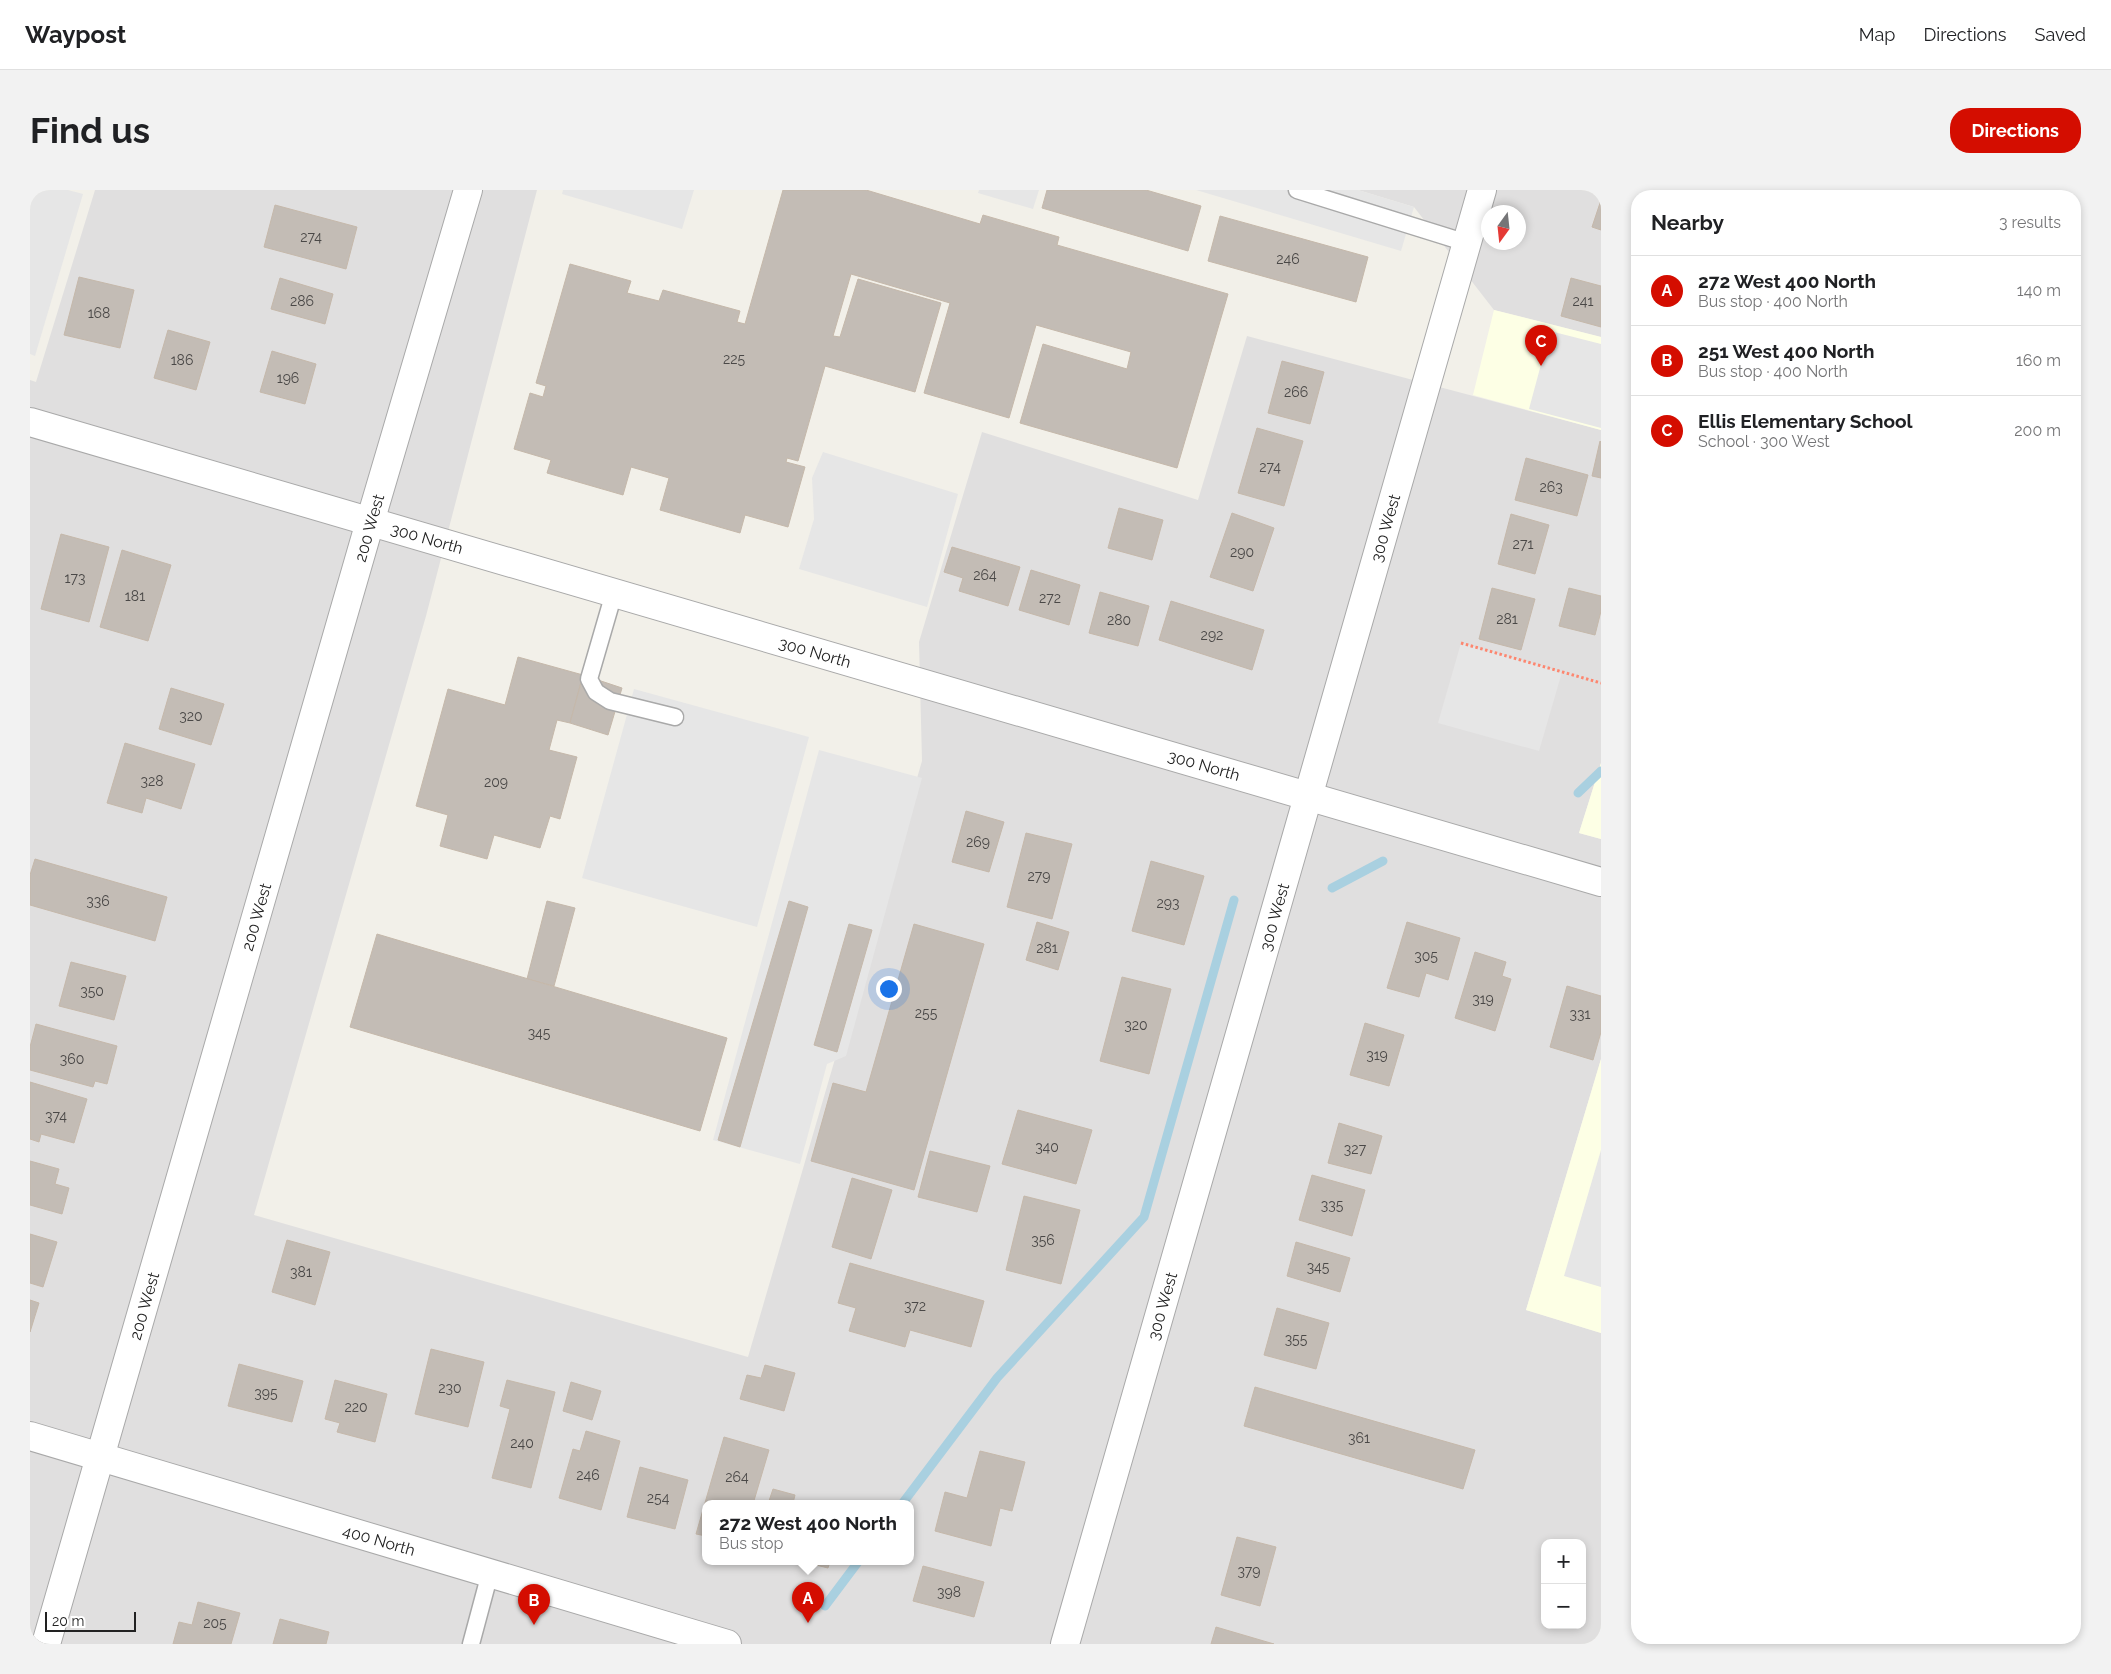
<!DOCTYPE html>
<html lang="en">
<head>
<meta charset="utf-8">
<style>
  :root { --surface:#fff; --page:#f2f2f2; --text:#202124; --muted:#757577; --line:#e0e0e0; --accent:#d40d00 }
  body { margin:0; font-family:Raleway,sans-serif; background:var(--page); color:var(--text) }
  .controls { position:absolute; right:15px; bottom:15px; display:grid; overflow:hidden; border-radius:10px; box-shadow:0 2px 8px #0003 }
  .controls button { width:45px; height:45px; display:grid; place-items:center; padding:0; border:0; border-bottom:1px solid var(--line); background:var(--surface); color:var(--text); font:25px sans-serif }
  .compass { position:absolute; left:1451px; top:15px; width:45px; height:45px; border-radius:50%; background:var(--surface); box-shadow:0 2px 8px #0003; rotate:195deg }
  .scale { position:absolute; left:15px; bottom:12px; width:91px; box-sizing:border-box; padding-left:5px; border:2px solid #222; border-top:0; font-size:14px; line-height:18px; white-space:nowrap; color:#222; -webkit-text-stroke:4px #fff; paint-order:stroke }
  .you { position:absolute; left:858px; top:798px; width:18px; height:18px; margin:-12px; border:4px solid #fff; border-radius:50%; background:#1a73e8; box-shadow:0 0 0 8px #1a73e833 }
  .badge { display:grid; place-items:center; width:32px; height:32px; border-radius:50%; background:var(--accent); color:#fff; font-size:16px; font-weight:700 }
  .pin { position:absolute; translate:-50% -41px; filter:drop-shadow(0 1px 2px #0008) }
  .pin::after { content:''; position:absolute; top:26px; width:18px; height:15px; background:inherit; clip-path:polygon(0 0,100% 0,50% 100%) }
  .popup { position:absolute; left:672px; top:1310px; width:212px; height:65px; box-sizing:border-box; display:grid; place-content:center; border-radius:10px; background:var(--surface); filter:drop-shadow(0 1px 4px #0005); font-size:16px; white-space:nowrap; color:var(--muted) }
  .popup b { font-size:19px; color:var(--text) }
  .popup::after { content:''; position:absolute; left:50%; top:100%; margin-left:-10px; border:10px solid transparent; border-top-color:var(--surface) }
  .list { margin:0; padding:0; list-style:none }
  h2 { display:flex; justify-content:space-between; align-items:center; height:65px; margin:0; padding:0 20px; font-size:21px }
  h2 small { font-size:16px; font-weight:400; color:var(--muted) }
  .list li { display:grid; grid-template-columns:32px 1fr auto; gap:15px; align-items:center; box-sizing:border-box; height:70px; padding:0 20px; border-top:1px solid var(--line) }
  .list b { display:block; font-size:19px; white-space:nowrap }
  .list p { margin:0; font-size:16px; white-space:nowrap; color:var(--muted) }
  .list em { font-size:16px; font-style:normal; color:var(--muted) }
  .map { position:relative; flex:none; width:1571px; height:1454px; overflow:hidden; border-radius:20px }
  header { display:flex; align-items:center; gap:30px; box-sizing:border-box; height:70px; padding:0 25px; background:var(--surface); border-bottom:1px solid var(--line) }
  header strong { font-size:24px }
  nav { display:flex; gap:28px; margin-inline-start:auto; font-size:18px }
  .intro { display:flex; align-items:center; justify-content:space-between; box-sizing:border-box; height:120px; padding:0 30px }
  h1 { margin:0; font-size:35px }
  .button { padding:12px 22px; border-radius:20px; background:var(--accent); color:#fff; font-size:18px; font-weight:700 }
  main { display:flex; gap:30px; padding:0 30px }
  aside { flex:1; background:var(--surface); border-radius:20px; box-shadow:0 2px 8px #0003 }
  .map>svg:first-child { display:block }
  .residential { fill:#e0dfdf; fill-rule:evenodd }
  .education { fill:#fdffe5 }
  .parking { fill:#e6e6e6 }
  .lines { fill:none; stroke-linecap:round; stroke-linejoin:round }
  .stream { stroke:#a9d0e0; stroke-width:9 }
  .building { fill:#c3bcb5; stroke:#c5b8aa }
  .service-casing { stroke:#a9a9a9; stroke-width:19 }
  .minor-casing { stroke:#a9a9a9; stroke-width:30 }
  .path { stroke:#fd866f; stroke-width:3; stroke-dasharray:2.5 2.5; stroke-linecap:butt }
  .service { stroke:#fff; stroke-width:16 }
  .minor { stroke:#fff; stroke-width:28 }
  .labels { text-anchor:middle; stroke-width:4; stroke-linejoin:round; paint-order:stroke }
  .number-label { font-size:14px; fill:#4a4847 }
  .street-label { font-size:16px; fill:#222; stroke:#fff }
</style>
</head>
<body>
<header>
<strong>Waypost</strong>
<nav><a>Map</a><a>Directions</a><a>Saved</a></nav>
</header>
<div class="intro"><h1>Find us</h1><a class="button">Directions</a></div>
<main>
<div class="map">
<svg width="1571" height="1454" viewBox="0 0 1571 1454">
  <rect width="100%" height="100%" fill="#f2f0e9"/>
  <!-- residential -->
  <g class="residential">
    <path d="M65 0H507L396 426 224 1025 718 1167 892 571 889 452 952 242 1168 310 1217 146 1571 240V573L1549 643 1571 649V869L1496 1120 1571 1143V1454H0V190L6 192ZM676 1314H880V1372H676ZM1515 1353H1552V1435H1515Z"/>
    <path d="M1328 0H1571V147L1464 120 1384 17ZM1458 22H1488V52H1458Z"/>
  </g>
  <!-- education -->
  <g class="education">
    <polygon points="1464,120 1571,147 1571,240 1443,205"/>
    <polygon points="1571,573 1571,649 1549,643"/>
    <polygon points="1571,869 1571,1143 1496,1120"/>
  </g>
  <!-- parking -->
  <g class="parking">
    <polygon points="0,0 38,0 53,4 5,166 0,164"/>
    <polygon points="533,0 664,0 652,39 532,4"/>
    <polygon points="949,0 1009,0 1003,19 948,3"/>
    <polygon points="1166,0 1328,0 1384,17 1371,61"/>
    <polygon points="1520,141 1571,154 1571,238 1499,219"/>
    <polygon points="793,262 928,304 897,417 769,379 784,329 782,288"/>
    <polygon points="1431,453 1532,482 1509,561 1408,533"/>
    <polygon points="604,499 779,547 727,737 552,688"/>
    <polygon points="789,560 892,588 816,866 797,874 770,974 683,950"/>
    <polygon points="1571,960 1571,1097 1534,1086"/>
  </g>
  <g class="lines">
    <!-- stream -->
    <g class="stream">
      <polyline points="1548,603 1571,581"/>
      <polyline points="1302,698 1353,671"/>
      <polyline points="872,1314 967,1188 1114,1027 1204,710"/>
      <polyline points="795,1416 828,1372"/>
    </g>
  </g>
  <!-- building -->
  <g class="building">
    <polygon points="753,0 836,0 950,34 953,25 1029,47 1027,55 1198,104 1147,278 990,233 1013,154 1097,179 1101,162 1006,135 979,228 894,203 920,113 821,84 803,146 810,147 828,89 911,113 885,202 795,176 768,271 757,268 756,272 775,277 758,337 715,325 710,343 630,320 639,288 601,277 593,305 517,283 521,270 484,259 500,203 513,207 516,196 506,193 540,74 601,91 597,103 629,111 633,100 710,121 707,132 715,134"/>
    <polygon points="1017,0 1116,0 1171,16 1158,61 1012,18"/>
    <polygon points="1571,10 1571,40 1562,37"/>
    <polygon points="245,15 327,37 316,79 234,57"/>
    <polygon points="1190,26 1338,67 1326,112 1178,71"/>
    <polygon points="49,87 104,100 90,158 34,145"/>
    <polygon points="250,88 303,104 295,134 241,119"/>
    <polygon points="1541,88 1571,96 1571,137 1531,126"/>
    <polygon points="138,140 180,152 166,200 124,188"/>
    <polygon points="242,161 286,174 275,214 230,202"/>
    <polygon points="1252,171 1294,182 1280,234 1238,223"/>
    <polygon points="1227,238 1273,251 1254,316 1208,303"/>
    <polygon points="1570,251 1571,252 1571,288 1562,286"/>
    <polygon points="1496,268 1558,285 1547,326 1485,310"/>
    <polygon points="1089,318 1133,330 1122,370 1078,358"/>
    <polygon points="1202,323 1244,338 1223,401 1180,387"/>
    <polygon points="1481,324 1519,335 1505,384 1468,374"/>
    <polygon points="31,344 79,357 59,432 11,419"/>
    <polygon points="922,357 990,377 978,416 929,401 933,388 914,382"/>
    <polygon points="92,360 141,375 118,451 70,437"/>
    <polygon points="1001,380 1050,395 1039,435 989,420"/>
    <polygon points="1462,398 1505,409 1491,460 1449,449"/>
    <polygon points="1539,398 1571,406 1571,421 1565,445 1529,436"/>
    <polygon points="1070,402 1119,416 1108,456 1059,443"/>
    <polygon points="1141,411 1234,440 1222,480 1129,450"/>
    <polygon points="488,467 553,485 540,533 527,530 519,560 547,567 530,629 520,626 510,658 464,645 457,669 410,656 418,625 386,616 418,499 475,515"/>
    <polygon points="553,485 592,498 578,545 540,533"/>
    <polygon points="141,498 194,514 181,555 129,539"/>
    <polygon points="95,553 165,574 151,619 116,608 112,623 77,613"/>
    <polygon points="936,621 974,632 959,682 922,672"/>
    <polygon points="996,643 1042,654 1022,729 977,717"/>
    <polygon points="5,669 137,707 125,751 0,715 0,685"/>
    <polygon points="1121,671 1174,686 1154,755 1102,741"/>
    <polygon points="517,711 545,718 524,796 497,789"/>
    <polygon points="759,711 778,717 710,957 688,950"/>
    <polygon points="1007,732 1039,742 1028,780 996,770"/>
    <polygon points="1377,732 1430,748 1418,790 1396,783 1389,807 1357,798"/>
    <polygon points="819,734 842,740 807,862 784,855"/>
    <polygon points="884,734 954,754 884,1000 781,971 803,893 836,902"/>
    <polygon points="347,744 697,848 670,941 320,837"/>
    <polygon points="1445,762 1476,772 1472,786 1481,789 1465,841 1425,828"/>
    <polygon points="41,772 96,786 84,830 29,816"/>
    <polygon points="1092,787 1141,799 1119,884 1070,871"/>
    <polygon points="1537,796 1571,806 1571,842 1563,870 1520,857"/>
    <polygon points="1335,833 1374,845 1359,896 1320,885"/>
    <polygon points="6,834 87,856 77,894 65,891 63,897 0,880 0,857"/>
    <polygon points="0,892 57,909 44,953 11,944 9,952 0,949"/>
    <polygon points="988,920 1062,940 1046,994 972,974"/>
    <polygon points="1309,933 1352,946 1341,984 1298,973"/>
    <polygon points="900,961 960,976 947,1022 888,1007"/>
    <polygon points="0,971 29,979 25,994 39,998 32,1024 0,1015"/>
    <polygon points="1282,985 1335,1000 1322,1046 1269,1030"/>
    <polygon points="822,988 862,1000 841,1069 802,1057"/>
    <polygon points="994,1006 1050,1020 1031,1094 976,1080"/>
    <polygon points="0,1044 27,1052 13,1097 0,1093"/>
    <polygon points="257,1050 300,1062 285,1115 242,1102"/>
    <polygon points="1266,1052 1320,1068 1310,1102 1257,1086"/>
    <polygon points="820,1073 954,1111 941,1157 880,1140 875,1157 819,1141 826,1118 808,1113"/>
    <polygon points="0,1110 9,1113 0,1142"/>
    <polygon points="1247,1118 1299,1133 1286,1179 1234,1165"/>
    <polygon points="401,1159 454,1172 438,1237 385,1224"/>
    <polygon points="209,1174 273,1191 262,1232 198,1216"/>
    <polygon points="735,1175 765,1183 754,1221 710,1209 717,1185 731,1188"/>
    <polygon points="305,1190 357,1204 345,1252 307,1242 310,1233 295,1229"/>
    <polygon points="477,1190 525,1202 501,1298 462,1288 480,1219 470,1216"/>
    <polygon points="541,1192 571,1201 562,1230 533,1221"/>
    <polygon points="1225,1197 1445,1260 1433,1299 1214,1236"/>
    <polygon points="556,1241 590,1251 571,1320 529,1308 543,1259 550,1261"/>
    <polygon points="694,1247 739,1260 723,1314 676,1314 676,1346 666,1344"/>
    <polygon points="950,1261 995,1272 982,1321 970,1318 961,1356 905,1341 915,1302 937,1308"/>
    <polygon points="610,1277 658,1290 645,1339 597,1327"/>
    <polygon points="743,1299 765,1305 763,1313 766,1314 738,1314"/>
    <polygon points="1207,1347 1246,1357 1230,1416 1191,1405"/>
    <polygon points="774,1372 800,1372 798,1378"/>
    <polygon points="893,1376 954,1392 944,1427 883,1411"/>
    <polygon points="168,1412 210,1423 201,1454 143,1454 149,1432 162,1435"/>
    <polygon points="250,1429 299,1442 296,1454 243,1454"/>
    <polygon points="1186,1437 1244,1454 1181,1454"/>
  </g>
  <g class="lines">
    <defs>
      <g id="service">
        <polyline points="1267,0 1437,53"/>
        <polyline points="584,403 559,489 566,502 580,511 645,527"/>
        <polyline points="441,1454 460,1383"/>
      </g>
      <g id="minor">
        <polyline points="0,232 1571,692"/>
        <polyline points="0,1246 697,1454"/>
        <polyline points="16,1454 340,332 438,0"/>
        <polyline points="1035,1454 1452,0"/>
      </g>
    </defs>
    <!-- service casing -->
    <use href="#service" class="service-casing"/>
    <!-- minor casing -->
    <use href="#minor" class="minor-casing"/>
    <!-- path -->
    <polyline class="path" points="1431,453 1571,493"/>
    <!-- service -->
    <use href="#service" class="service"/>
    <!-- minor -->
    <use href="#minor" class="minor"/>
  </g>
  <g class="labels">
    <!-- number labels -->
    <g class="number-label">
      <text x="281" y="52">274</text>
      <text x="1258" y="74">246</text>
      <text x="272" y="116">286</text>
      <text x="1553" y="116">241</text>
      <text x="69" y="128">168</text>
      <text x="704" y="174">225</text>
      <text x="152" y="175">186</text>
      <text x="258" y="193">196</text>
      <text x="1266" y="207">266</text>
      <text x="1240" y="282">274</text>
      <text x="1521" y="302">263</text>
      <text x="1493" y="359">271</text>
      <text x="1212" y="367">290</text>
      <text x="955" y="390">264</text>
      <text x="45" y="393">173</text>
      <text x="105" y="411">181</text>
      <text x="1020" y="413">272</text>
      <text x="1477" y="434">281</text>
      <text x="1089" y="435">280</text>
      <text x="1182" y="450">292</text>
      <text x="161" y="531">320</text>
      <text x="122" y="596">328</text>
      <text x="466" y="597">209</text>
      <text x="948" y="657">269</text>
      <text x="1009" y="691">279</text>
      <text x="68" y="716">336</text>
      <text x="1138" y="718">293</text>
      <text x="1017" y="763">281</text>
      <text x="1396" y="771">305</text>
      <text x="62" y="806">350</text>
      <text x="1453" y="814">319</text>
      <text x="896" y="828">255</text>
      <text x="1550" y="829">331</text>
      <text x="1106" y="840">320</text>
      <text x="509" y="848">345</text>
      <text x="1347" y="870">319</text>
      <text x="42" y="874">360</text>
      <text x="26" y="931">374</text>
      <text x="1017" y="962">340</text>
      <text x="1325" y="964">327</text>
      <text x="1302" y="1020">335</text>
      <text x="1013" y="1055">356</text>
      <text x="1288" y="1082">345</text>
      <text x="271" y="1087">381</text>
      <text x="885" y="1121">372</text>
      <text x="1266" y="1154">355</text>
      <text x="420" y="1203">230</text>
      <text x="236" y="1208">395</text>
      <text x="326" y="1222">220</text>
      <text x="1329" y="1253">361</text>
      <text x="492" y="1258">240</text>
      <text x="558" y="1290">246</text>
      <text x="707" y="1292">264</text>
      <text x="628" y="1313">254</text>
      <text x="1219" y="1386">379</text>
      <text x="919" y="1407">398</text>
      <text x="185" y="1438">205</text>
    </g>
    <!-- street labels -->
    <g class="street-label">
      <text transform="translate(339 338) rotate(-74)" y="6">200 West</text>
      <text transform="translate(1355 338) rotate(-74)" y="6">300 West</text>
      <text transform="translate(397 348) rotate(16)" y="6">300 North</text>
      <text transform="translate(785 462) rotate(16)" y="6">300 North</text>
      <text transform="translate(1174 575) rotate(16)" y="6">300 North</text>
      <text transform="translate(226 727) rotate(-74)" y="6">200 West</text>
      <text transform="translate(1244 727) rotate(-74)" y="6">300 West</text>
      <text transform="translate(114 1116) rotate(-74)" y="6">200 West</text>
      <text transform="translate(1132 1116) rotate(-74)" y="6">300 West</text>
      <text transform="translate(349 1350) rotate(16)" y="6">400 North</text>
    </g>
  </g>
</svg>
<div class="controls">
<button>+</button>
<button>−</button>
</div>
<svg class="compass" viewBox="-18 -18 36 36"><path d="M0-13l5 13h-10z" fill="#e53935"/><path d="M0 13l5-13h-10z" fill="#757577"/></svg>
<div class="scale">20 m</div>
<div class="you"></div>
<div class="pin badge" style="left:778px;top:1433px">A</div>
<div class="popup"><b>272 West 400 North</b>Bus stop</div>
<div class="pin badge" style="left:504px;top:1435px">B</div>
<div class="pin badge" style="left:1511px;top:176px">C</div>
</div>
<aside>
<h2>Nearby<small>3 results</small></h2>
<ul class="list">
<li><span class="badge">A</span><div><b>272 West 400 North</b><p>Bus stop · 400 North</p></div><em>140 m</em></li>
<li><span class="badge">B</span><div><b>251 West 400 North</b><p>Bus stop · 400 North</p></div><em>160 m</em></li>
<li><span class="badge">C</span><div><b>Ellis Elementary School</b><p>School · 300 West</p></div><em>200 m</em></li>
</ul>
</aside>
</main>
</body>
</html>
